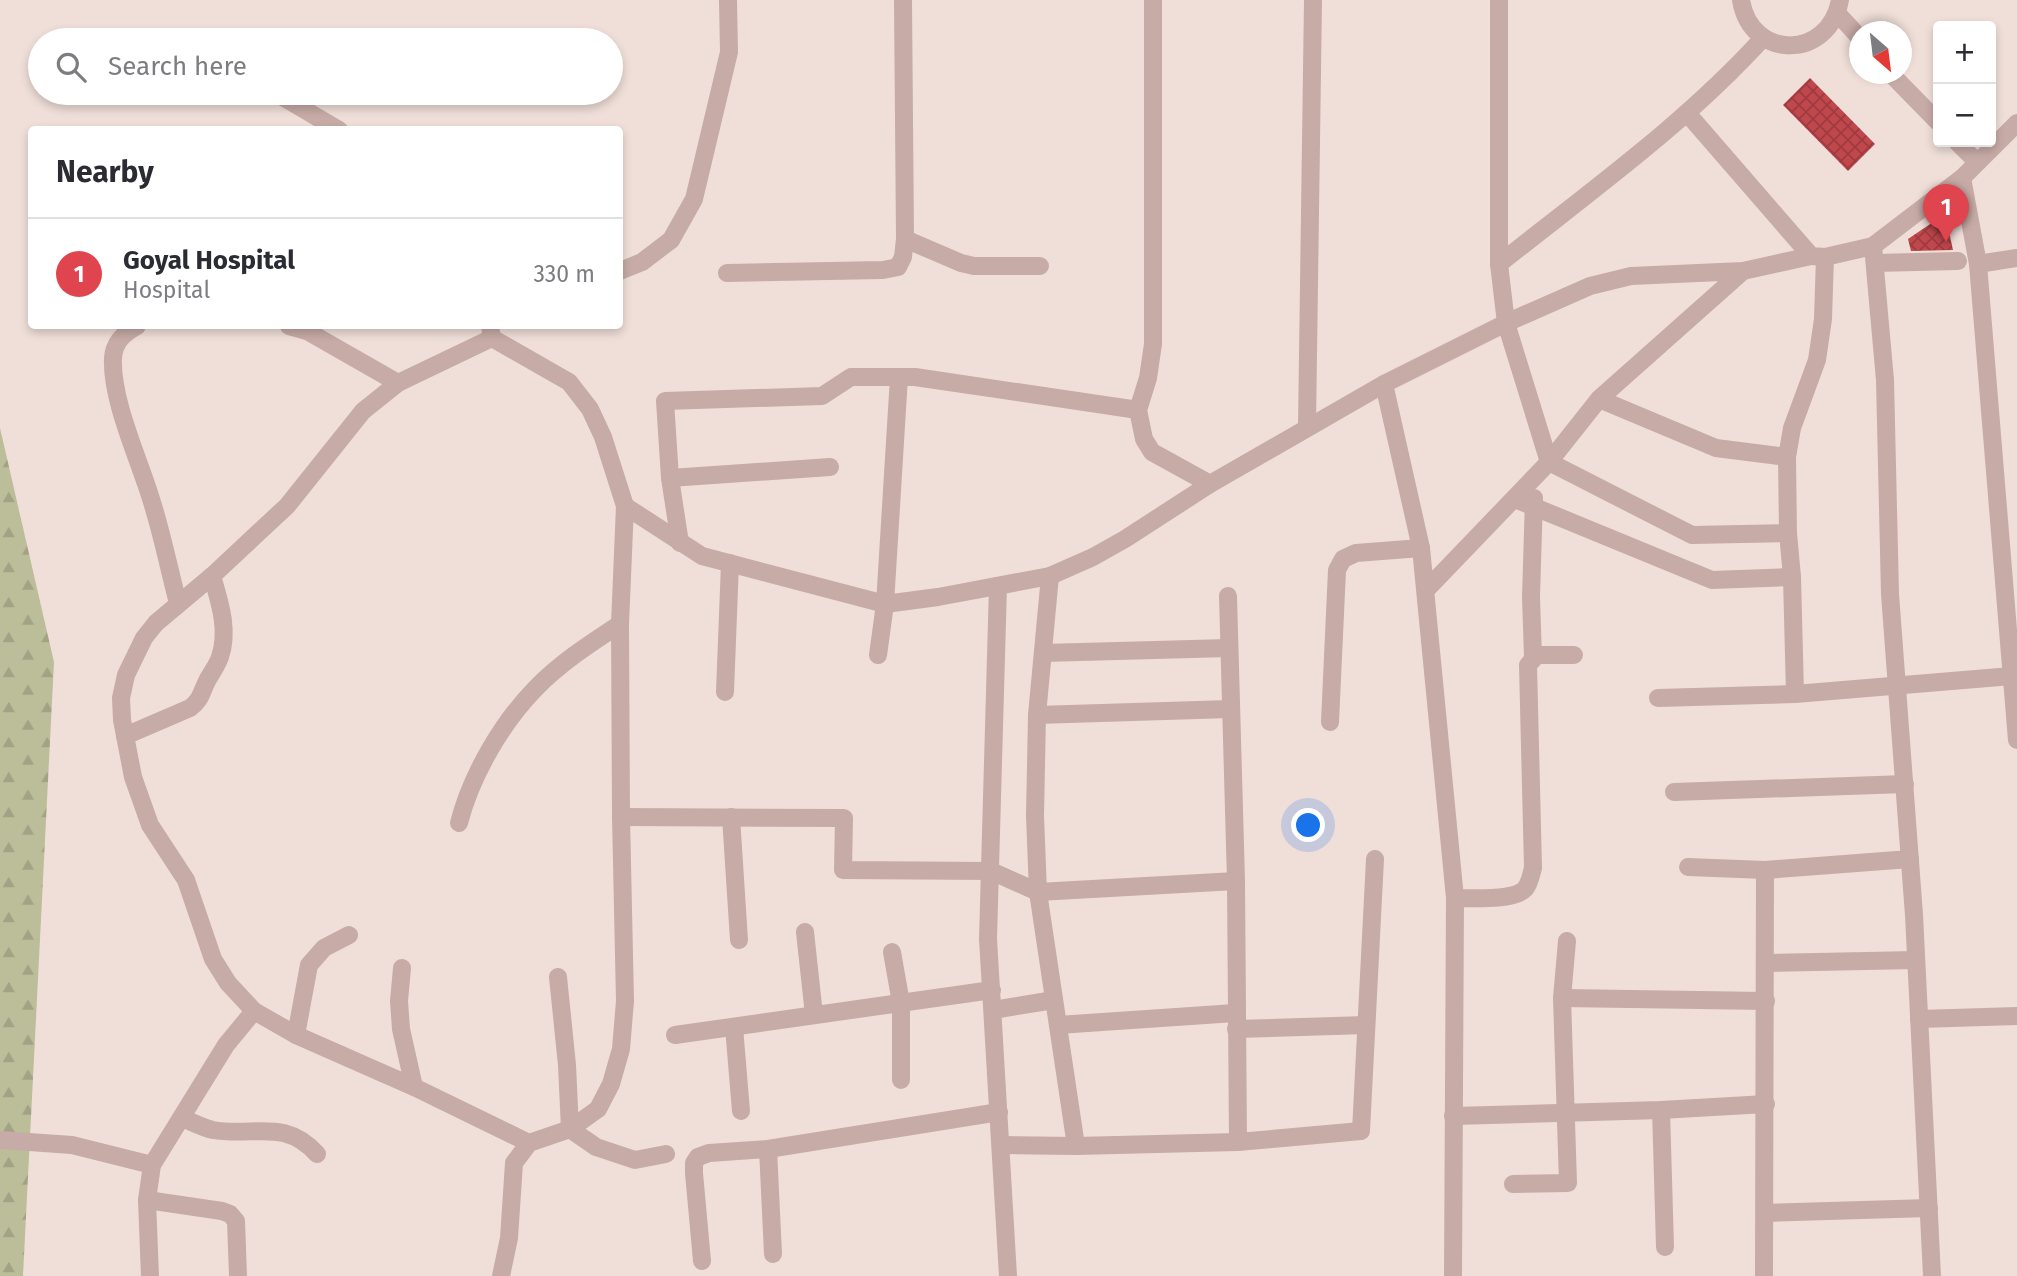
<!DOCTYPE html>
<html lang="en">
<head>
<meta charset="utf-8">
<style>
  :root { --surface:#fff; --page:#f2f2f3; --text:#2b2b33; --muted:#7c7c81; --line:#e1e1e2; --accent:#1e5347 }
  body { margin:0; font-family:"Fira Sans",sans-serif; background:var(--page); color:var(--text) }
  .controls { position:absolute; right:21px; top:21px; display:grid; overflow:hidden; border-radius:7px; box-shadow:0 4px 10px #0003 }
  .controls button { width:63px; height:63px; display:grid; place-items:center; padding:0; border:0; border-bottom:2px solid var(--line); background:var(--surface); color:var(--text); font:35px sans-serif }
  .compass { position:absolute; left:1849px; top:21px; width:63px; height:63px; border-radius:50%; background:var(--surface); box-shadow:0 4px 10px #0003; rotate:152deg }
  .you { position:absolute; left:1309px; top:826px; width:24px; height:24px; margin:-18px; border:5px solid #fff; border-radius:50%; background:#1a73e8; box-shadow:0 0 0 10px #1a73e833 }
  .badge { display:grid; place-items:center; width:46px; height:46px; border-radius:50%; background:var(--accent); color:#fff; font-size:23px; font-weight:700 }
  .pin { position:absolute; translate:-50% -58px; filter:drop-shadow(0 2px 4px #0008) }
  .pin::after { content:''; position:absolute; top:37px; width:24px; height:21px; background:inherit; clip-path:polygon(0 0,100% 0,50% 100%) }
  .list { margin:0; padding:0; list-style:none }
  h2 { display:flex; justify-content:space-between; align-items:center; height:91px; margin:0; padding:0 28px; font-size:30px }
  h2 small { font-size:23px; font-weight:400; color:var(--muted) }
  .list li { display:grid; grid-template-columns:46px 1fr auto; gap:21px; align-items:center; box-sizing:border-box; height:112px; padding:0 28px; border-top:2px solid var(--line) }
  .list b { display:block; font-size:26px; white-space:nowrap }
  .list p { margin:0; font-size:23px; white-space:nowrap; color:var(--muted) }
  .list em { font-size:23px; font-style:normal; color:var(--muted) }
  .icon { flex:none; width:38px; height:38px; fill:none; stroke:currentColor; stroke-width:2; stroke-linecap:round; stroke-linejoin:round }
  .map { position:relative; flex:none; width:2017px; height:1276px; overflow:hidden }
  .search { position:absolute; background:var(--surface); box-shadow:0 4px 10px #0003; left:28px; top:28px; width:595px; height:77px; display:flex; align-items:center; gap:18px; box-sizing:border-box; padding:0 24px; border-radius:38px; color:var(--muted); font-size:26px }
  .panel { position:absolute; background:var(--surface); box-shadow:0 4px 10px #0003; left:28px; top:126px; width:595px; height:203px; border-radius:7px }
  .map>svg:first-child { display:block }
  .forest { fill:url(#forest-firs) }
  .building { fill:url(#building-cross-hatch) }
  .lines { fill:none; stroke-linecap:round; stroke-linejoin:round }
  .minor { stroke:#c7aba6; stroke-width:18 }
</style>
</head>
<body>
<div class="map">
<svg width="2017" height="1276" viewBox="0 0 2017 1276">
  <defs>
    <pattern id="forest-firs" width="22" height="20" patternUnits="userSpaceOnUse" patternTransform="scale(1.75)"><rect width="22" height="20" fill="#bcbe9a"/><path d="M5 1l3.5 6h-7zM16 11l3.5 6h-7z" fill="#a2a385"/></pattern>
    <pattern id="building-cross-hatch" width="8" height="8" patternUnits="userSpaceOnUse" patternTransform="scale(1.75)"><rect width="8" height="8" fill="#c0474c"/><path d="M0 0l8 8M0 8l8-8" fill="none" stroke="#9d3b3f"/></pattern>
  </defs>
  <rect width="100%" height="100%" fill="#f0dfd9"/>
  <!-- forest -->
  <polygon class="forest" points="0,428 54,662 23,1276 0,1276"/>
  <!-- building -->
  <g class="building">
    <polygon points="1810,78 1875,144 1848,171 1783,105"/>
    <polygon points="1945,214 1953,250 1911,251 1908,239"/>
  </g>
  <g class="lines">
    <!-- minor -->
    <g class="minor">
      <polyline points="1153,0 1153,344 1148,378 1138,410 1144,439 1152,452 1210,484"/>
      <polyline points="1499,0 1499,264 1506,323 1549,462 1692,535 1788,533"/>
      <path d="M1741 0C1751 61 1829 60 1840 0"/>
      <polyline points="1837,13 1860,38"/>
      <polyline points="1891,74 1938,122"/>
      <polyline points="276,93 339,130"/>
      <polyline points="1687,113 1811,256 1825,257 1873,246 1962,178 2017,123"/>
      <polyline points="1957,142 1977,162"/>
      <polyline points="1962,178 1978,264 2017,740"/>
      <polyline points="905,239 961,263 974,266 1040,266"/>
      <polyline points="1873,246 1885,380 1890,594 1914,915 1932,1276"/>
      <polyline points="1875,263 1958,261"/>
      <path d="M1499 264C1589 192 1685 124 1763 38"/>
      <polyline points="1978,264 2017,258"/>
      <polyline points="620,271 642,262 671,240 694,199 729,52 728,0"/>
      <polyline points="727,273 883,270 898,267 903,257 905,239 903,0"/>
      <path d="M137 326C124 333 114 342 113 358 111 400 139 459 151 499 162 533 169 569 178 603"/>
      <polyline points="289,326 307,331 398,383"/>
      <polyline points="490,326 492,338 569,382 590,409 603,437 625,506 620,624 621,817 625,1001 621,1049 611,1084 598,1109 570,1129 529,1143 514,1163 509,1238 501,1276"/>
      <polyline points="492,338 398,383 363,411 287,506 212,576 156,623 144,638 126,675 121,698 122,720 133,777 150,825 186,880 213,959 228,983 254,1011 296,1035 414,1087 529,1143"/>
      <polyline points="1384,384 1421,548 1455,898 1453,1276"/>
      <polyline points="1599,399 1716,448 1787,457"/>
      <polyline points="1307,426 1313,0"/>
      <polyline points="670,478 830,467"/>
      <polyline points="1515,499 1712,580 1792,577"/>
      <polyline points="625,506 702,556 885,604 938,597 1050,576 1093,557 1125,539 1210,484 1384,384 1506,323 1590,286 1631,276 1743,271 1811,256"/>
      <polyline points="680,543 670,478 665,401 822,396 851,377 915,377 1138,410"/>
      <polyline points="1050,576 1037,715 1035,816 1038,892 1076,1146"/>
      <polyline points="998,586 988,939 1008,1276"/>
      <polyline points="1426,590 1549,462 1599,399 1743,271"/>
      <polyline points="1228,596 1236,881 1238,1142"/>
      <polyline points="1043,653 1229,648"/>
      <polyline points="878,655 885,604 899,377"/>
      <polyline points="1533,658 1531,597 1534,498"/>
      <polyline points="725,692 730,563"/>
      <polyline points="1795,694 1792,577 1788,533 1787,457 1792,428 1817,360 1823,319 1825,257"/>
      <polyline points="1658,698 1795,694 2012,676"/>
      <polyline points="1037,715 1230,709"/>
      <polyline points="1330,722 1337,570 1343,559 1356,553 1421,548"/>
      <path d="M125 736 190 708C201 700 201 693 207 681 211 673 217 666 220 657 229 630 220 603 212 576"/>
      <polyline points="1674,792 1905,784"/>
      <polyline points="621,817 844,818 843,870 991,871 1038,892 1236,881"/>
      <polyline points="731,817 739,940"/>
      <path d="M459 823C471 776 501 724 535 689 560 663 591 643 620 624"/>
      <polyline points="1688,867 1765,870 1910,859"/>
      <path d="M1455 898C1472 898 1513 901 1525 889 1530 883 1531 875 1533 868L1528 665 1537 655H1574"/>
      <polyline points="805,932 814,1015"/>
      <polyline points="892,952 901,1003 901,1080"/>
      <polyline points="1765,963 1916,960"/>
      <polyline points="402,968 399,1001 401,1029 414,1087"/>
      <polyline points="558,977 567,1065 570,1129 596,1147 635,1160 666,1154"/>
      <polyline points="1562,998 1766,1001"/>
      <polyline points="993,1010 1054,1000"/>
      <polyline points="1919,1019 2017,1016"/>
      <polyline points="1058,1025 1235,1013"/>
      <polyline points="734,1027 741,1111"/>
      <polyline points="1236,1029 1366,1025"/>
      <polyline points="296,1035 309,965 324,948 349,935"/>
      <polyline points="675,1035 992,990"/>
      <polyline points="1661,1110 1665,1247"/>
      <polyline points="1453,1116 1661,1110 1766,1104"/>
      <path d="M182 1118C192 1122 203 1128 213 1130 254 1137 285 1118 317 1154"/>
      <polyline points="0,1140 72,1145 152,1165"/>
      <polyline points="1001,1145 1076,1146 1238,1142 1361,1131 1375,859"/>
      <polyline points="768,1149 773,1254"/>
      <polyline points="1513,1184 1568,1183 1562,998 1567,941"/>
      <polyline points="147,1200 222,1211 230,1214 236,1221 238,1276"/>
      <polyline points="1765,1213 1929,1208"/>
      <polyline points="702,1261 694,1173 694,1163 698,1157 709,1153 768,1149 999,1112"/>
      <polyline points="150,1276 147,1200 152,1165 226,1045 254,1011"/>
      <polyline points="1764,1276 1765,870"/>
    </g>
  </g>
</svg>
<div class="controls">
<button>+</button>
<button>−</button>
</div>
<svg class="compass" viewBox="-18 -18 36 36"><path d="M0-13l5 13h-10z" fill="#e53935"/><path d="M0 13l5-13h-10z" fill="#7c7c81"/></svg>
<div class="you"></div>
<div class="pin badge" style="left:1946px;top:242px;background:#e0444e">1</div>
<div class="search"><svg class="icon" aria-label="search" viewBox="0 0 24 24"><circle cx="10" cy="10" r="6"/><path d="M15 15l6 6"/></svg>Search here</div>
<section class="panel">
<h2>Nearby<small></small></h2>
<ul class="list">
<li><span class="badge" style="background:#e0444e">1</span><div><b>Goyal Hospital</b><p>Hospital</p></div><em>330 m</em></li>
</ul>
</section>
</div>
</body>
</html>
